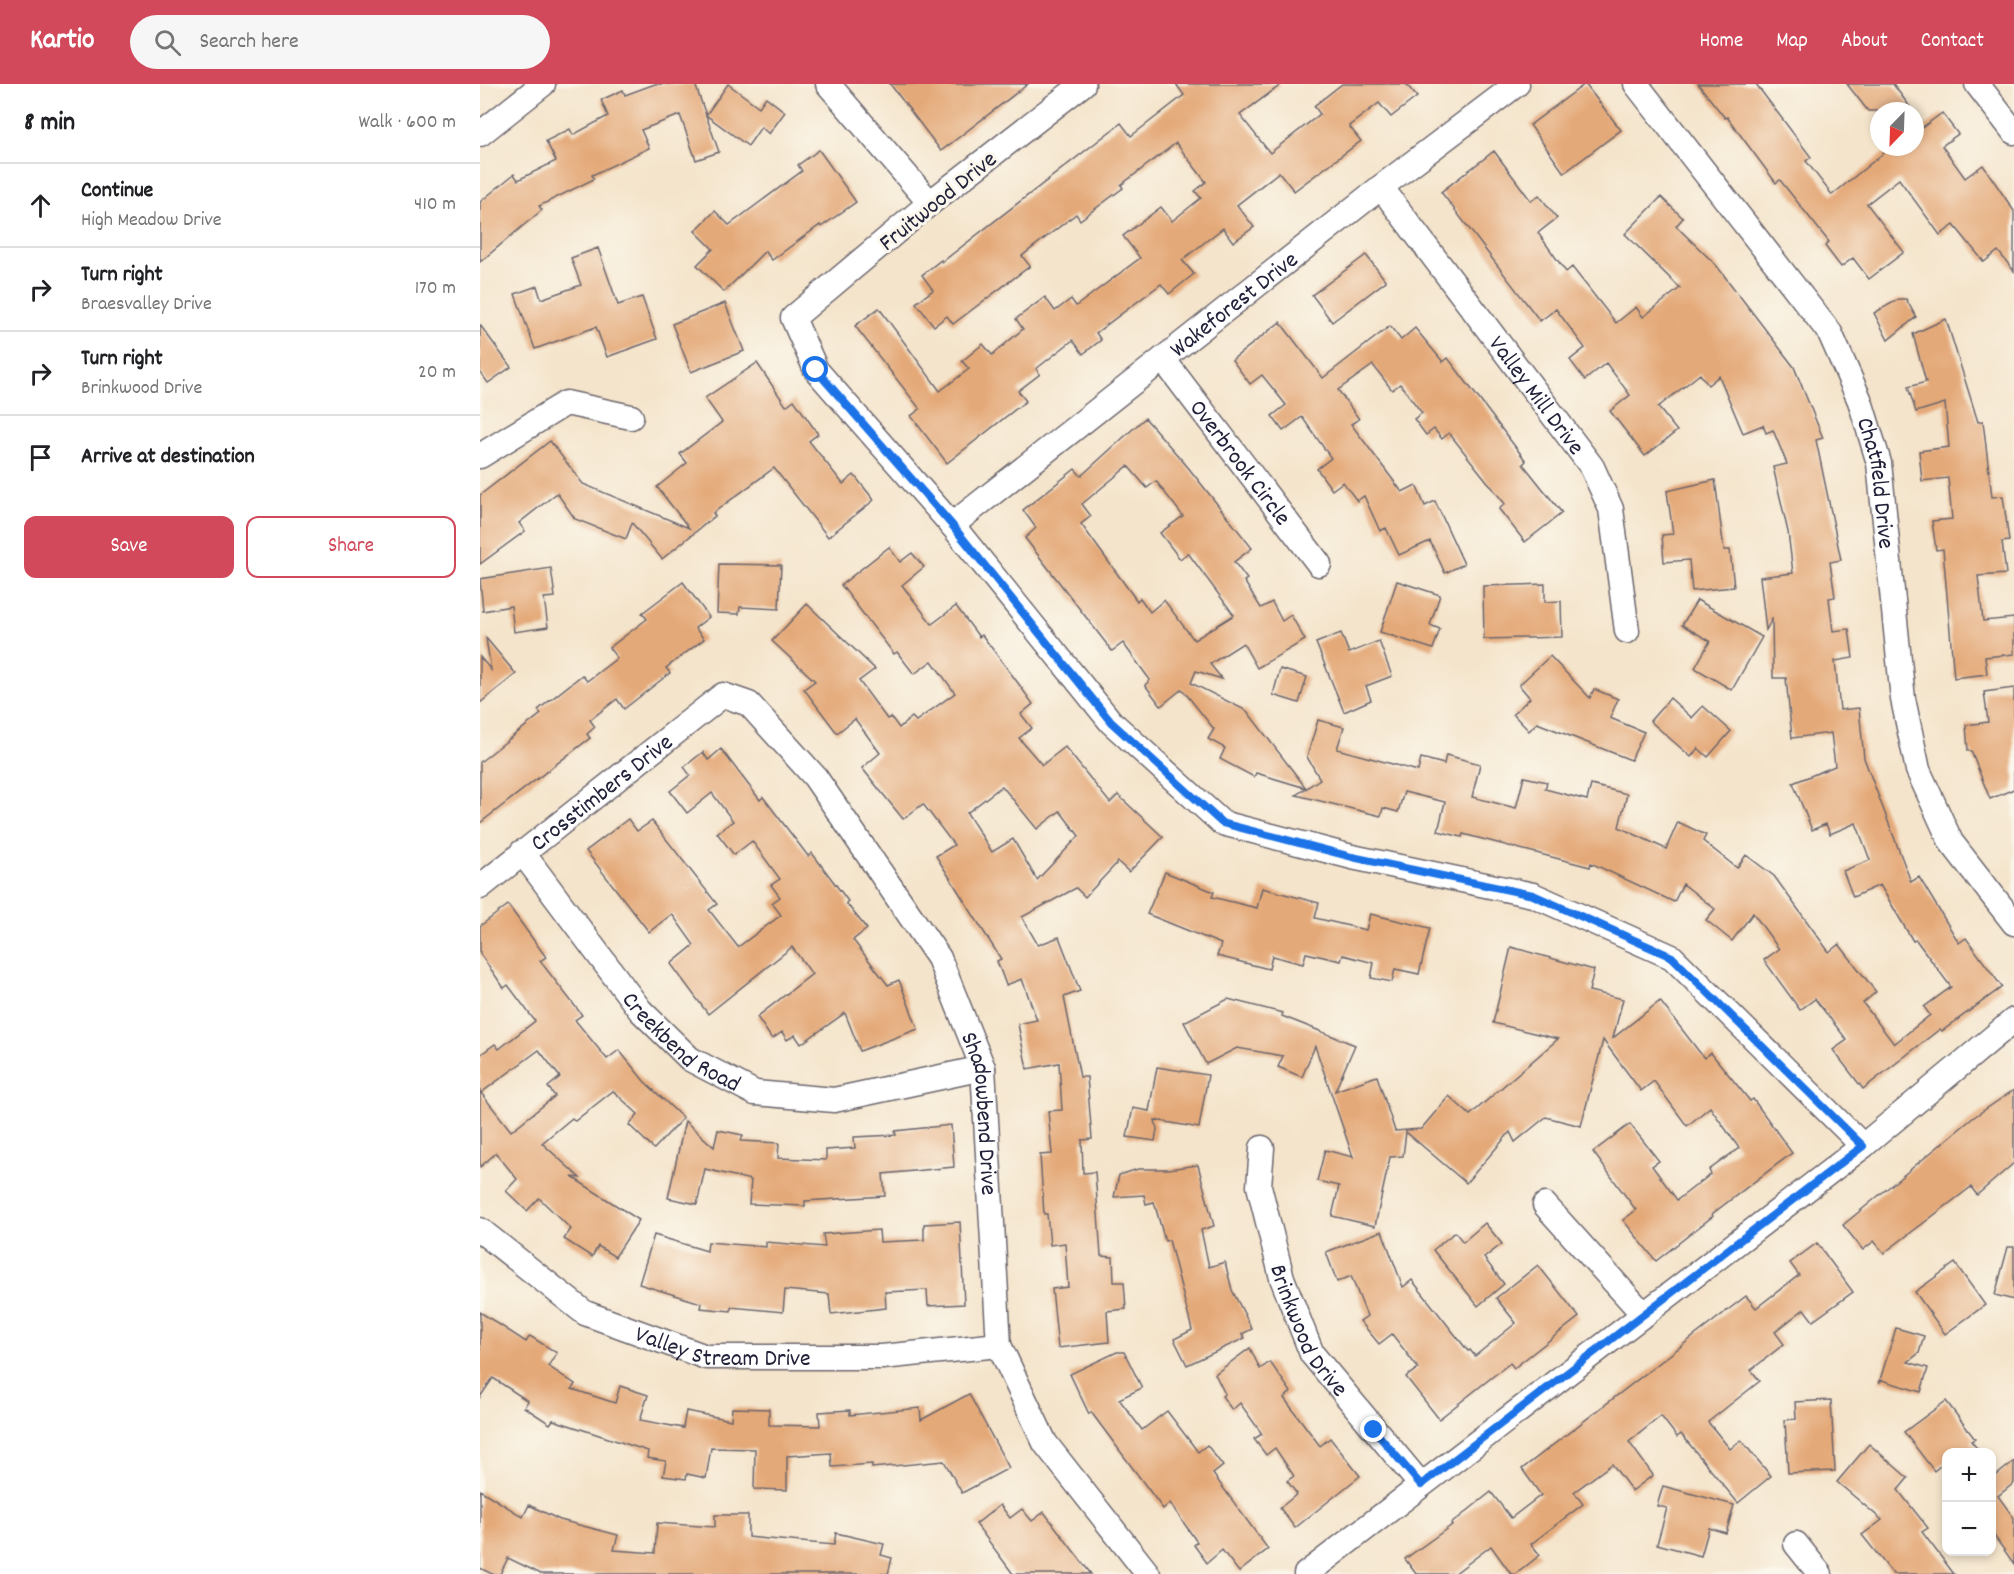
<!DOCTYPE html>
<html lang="en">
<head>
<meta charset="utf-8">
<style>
  :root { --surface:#fff; --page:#f6f6f6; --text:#202124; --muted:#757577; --line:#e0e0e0; --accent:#d1495b }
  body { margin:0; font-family:Dekko,sans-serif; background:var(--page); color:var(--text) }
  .controls { position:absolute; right:18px; bottom:18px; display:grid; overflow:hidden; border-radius:12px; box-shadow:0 3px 9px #0003 }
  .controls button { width:54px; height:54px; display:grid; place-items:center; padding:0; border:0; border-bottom:2px solid var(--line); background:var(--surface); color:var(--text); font:30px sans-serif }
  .compass { position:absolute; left:1390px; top:18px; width:54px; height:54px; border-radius:50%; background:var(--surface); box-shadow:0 3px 9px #0003; rotate:203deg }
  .stop { position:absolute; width:18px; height:18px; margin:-14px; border:4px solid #1a73e8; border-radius:50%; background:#fff }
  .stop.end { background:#1a73e8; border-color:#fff; box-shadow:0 2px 6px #0008 }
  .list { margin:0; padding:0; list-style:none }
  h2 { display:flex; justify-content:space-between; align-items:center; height:78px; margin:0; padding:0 24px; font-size:26px }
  h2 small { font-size:20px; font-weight:400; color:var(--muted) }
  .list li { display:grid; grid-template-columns:39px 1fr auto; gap:18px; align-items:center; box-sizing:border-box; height:84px; padding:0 24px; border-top:2px solid var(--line) }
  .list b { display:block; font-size:22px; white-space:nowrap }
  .list p { margin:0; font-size:20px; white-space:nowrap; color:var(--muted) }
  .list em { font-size:20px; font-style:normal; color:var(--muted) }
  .actions { display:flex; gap:12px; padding:18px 24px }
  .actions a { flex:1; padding:14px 0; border:2px solid var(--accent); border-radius:12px; text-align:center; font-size:21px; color:var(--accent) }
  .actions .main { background:var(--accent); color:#fff }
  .icon { flex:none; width:33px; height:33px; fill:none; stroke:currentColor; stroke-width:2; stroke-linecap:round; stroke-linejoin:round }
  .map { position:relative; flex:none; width:1534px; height:1490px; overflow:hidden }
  header { display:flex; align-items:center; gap:36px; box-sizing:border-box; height:84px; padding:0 30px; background:var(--accent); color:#fff }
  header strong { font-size:28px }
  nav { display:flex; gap:33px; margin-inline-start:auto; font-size:21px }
  .search { width:420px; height:54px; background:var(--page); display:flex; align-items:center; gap:15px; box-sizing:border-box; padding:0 21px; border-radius:33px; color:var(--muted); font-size:22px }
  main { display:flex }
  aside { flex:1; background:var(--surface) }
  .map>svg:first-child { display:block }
  .building { fill:#e4a978; fill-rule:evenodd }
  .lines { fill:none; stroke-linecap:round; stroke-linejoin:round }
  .street-casing { stroke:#6c666d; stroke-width:27 }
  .street { stroke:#fff; stroke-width:24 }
  .route { stroke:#1a73e8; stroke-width:8 }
  .labels { text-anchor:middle; stroke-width:6; stroke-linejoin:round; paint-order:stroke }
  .street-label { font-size:24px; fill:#22223b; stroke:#fbf7ec }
</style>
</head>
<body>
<header>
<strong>Kartio</strong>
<div class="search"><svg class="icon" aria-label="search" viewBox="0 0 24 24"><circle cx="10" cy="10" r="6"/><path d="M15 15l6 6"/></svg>Search here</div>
<nav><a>Home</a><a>Map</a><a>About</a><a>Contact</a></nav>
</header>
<main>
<aside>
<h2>8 min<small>Walk · 600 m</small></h2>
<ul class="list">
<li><svg class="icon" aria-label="ahead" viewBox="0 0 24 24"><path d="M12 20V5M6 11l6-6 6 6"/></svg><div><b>Continue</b><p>High Meadow Drive</p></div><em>410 m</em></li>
<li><svg class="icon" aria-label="right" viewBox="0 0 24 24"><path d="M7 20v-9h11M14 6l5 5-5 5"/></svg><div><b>Turn right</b><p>Braesvalley Drive</p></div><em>170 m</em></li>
<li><svg class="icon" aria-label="right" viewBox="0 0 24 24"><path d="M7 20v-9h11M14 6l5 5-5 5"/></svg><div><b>Turn right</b><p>Brinkwood Drive</p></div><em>20 m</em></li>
<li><svg class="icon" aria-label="arrive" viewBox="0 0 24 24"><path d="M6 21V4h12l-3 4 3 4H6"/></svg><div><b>Arrive at destination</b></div></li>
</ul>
<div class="actions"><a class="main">Save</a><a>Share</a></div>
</aside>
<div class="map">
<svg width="1534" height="1490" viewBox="0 0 1534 1490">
  <rect width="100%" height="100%" fill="#fbf7ec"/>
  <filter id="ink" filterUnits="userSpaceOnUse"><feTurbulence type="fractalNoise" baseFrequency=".0167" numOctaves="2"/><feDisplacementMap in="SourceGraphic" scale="12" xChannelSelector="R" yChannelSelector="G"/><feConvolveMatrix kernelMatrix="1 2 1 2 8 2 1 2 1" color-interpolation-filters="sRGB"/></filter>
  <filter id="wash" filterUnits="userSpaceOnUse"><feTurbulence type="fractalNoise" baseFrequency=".008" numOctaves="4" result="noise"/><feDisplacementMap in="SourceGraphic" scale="24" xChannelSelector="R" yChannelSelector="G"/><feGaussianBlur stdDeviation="1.35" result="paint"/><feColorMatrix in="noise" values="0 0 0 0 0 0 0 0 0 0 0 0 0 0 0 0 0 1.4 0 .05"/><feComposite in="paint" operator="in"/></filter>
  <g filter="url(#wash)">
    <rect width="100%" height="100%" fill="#f4e4cb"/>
    <g id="blocks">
      <!-- building -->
      <g class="building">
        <polygon points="175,0 215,0 239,68 216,76 200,31 161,46 169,64 112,91 114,95 59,122 62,126 0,178 0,118 34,90 38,96 76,77 66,57 90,45 93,51 128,32 121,16 143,6 145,11"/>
        <polygon points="248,0 279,23 286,13 305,28 289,50 281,43 268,62 226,31"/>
        <polygon points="410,0 548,0 461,67"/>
        <polygon points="696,0 802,0 760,31 790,69 840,30 834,22 862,0 926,0 937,13 911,33 899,19 869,42 881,57 814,107 799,88 757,121 774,143 753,158 743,144 702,176 714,190 689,210 681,200 616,249 621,256 603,270 593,256 556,285 560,290 538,307 546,317 467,379 431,332 440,325 375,242 399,224 460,307 489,285 482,277 503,260 512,271 543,245 536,235 565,213 575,227 591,215 596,222 660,174 643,152 681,123 692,137 721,114 715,107 726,98 696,59 641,101 643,104 600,136 596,130 542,172 550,182 473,240 467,232 454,242 436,219 453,206 442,191 461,176 462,178 641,39 651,52 663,43 704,11"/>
        <polygon points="1105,0 1141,46 1084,89 1050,41"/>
        <polygon points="1218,0 1276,0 1331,73 1326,77 1352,111 1411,63 1435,63 1435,49 1462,29 1478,50 1462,62 1485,94 1503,81 1534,127 1534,187 1518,167 1504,178 1474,141 1460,151 1419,95 1387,120 1424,168 1389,195 1373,174 1361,183 1345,162 1349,158 1300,96 1296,99 1247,33 1245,34"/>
        <polygon points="1367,0 1413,0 1433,27 1388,27"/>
        <polygon points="339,66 376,118 341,143 340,141 292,176 285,167 244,208 217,181 233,165 215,147 235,127 249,141 322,87 318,81"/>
        <polygon points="1014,67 1051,117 1059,111 1077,134 1058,149 1086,188 1092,183 1136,239 1156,223 1163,233 1200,204 1145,150 1181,113 1203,134 1196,142 1236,181 1314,283 1343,354 1336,356 1361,476 1350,478 1355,513 1349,514 1353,547 1369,545 1373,574 1355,577 1360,626 1379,624 1384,674 1431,798 1439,793 1479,859 1486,854 1522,903 1462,947 1460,945 1383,1005 1353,966 1367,956 1335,915 1320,926 1284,876 1299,865 1273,829 1252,857 1226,836 1235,825 1203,800 1194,818 1111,779 1110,783 983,750 982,753 958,747 965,718 924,708 918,728 903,724 901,732 816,711 840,695 827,673 838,636 864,643 857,665 938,687 941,674 964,680 966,671 1000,680 992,713 1036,724 1044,693 1067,698 1065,705 1107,716 1111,701 1147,710 1139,743 1186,765 1198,738 1226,751 1223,757 1257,784 1266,771 1294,792 1349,868 1359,860 1396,908 1383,919 1414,960 1450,931 1444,923 1471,903 1436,856 1433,857 1400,801 1373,813 1363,787 1390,776 1376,739 1350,750 1346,740 1332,746 1313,699 1355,682 1351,649 1312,654 1306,594 1293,594 1292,535 1286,546 1280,493 1313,489 1308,448 1293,383 1307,380 1293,346 1286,349 1283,341 1263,349 1239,292 1228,301 1220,290 1178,323 1197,347 1165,372 1130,327 1150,311 1126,279 1105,296 1090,276 1105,264 1076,225 1060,237 961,108"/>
        <polygon points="118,164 138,221 162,213 177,255 127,273 116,243 55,265 35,210 57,202 61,215 101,201 91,174"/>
        <polygon points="886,171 906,197 852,238 832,211"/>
        <polygon points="1419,215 1426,215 1436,233 1408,256 1394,229"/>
        <polygon points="245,219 264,267 211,288 192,240"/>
        <polygon points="1466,235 1498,338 1503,337 1512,413 1523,412 1529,457 1522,458 1526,490 1498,492 1503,537 1534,534 1534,570 1505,573 1507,590 1474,594 1463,465 1456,466 1452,437 1472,435 1468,394 1442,397 1439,367 1469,363 1465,319 1436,328 1428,303 1446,298 1433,250"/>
        <polygon points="800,238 843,294 910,242 921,256 935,244 963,278 968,274 1046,377 1043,380 1082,429 1045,458 1019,425 1025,420 969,349 962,355 954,345 946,351 934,335 942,329 920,300 912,306 893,281 858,306 879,335 871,340 922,408 936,401 945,422 955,417 984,480 965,489 950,457 919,471 906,444 900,447 884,412 877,417 863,398 852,406 837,385 851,374 822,333 803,347 792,332 806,321 782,291 770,300 752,276"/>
        <polygon points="0,241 31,283 8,299 0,288"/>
        <polygon points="277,279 306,322 314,316 338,350 329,357 363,400 374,391 394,416 348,453 294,384 233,429 235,432 182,475 152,439 146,455 95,435 77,409 39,439 45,447 0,480 0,411 70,357 103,400 209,444 177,403 207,379 200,370 242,338 225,314"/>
        <path d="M665 334 707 382 772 464 754 478 767 495 764 497 781 524 792 518 802 537 811 531 825 556 777 584 763 559 730 580 742 595 716 587 711 599 767 627 826 704 776 689 774 693 740 675 745 664 728 655 734 645 702 605 681 622 665 601 670 596 643 559 632 567 545 454 556 444 543 426 595 385 601 392ZM648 382 667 404 676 397 703 432 680 449 700 475 708 469 754 531 714 556 684 516 670 528 660 514 657 517 601 440 611 432 602 420Z"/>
        <polygon points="1235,396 1244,466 1250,466 1254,503 1212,507 1209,476 1184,478 1182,451 1193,450 1187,407"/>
        <path d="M409 463 420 478 432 469 444 483 422 501 452 540 476 522 499 553 502 551 538 599 553 620 541 630 552 644 539 654 562 681 585 663 630 719 638 711 683 753 649 788 638 778 605 813 596 804 542 833 558 861 579 853 600 907 584 913 600 993H607L612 1055 602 1056 603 1089 615 1088 621 1172 633 1173 634 1198H644L646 1225 627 1227 629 1258 578 1264 572 1205 588 1203 585 1159 570 1161 567 1130H564L560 1071 572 1070 568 1027 582 1026 579 979 547 985 538 940 557 936 542 895 526 901 517 877 521 875 456 772 474 761 443 720 423 735 382 684 400 669 375 635 357 649 324 605 335 597 292 557 327 520 395 585 379 597 407 635 411 633 419 644 432 633 436 637 475 609 452 577 434 590 417 568 414 570 361 501ZM522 702 557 745 580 727 599 752 557 796 533 755 512 768 487 729Z"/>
        <polygon points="239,480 301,481 299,525 260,523 259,530 237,529"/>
        <polygon points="71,484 75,513 64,514 68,543 34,548 31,522 3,527 0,495"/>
        <polygon points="917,497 960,511 950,541 960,545 953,565 900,548"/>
        <polygon points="203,498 229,533 215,544 224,555 186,584 190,589 144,625 137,615 110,636 115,643 107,650 110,654 0,739 0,678 61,630 58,626 102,591 107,597 137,574 129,564 167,535 162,529"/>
        <polygon points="1065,500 1065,518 1081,517 1082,553 1004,555 1003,502"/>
        <polygon points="1217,516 1282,553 1252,606 1215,584 1230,557 1202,541"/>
        <polygon points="861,549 869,569 899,557 912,592 886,602 891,616 864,628 836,559"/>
        <polygon points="6,554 36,590 0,619 0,573 11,586"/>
        <polygon points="1070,572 1110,614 1114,605 1138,615 1130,634 1164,648 1151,676 1057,639 1049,647 1033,630 1050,614 1039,601"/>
        <polygon points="800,585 827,593 819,619 793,611"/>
        <polygon points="1534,604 1534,705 1510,715 1491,667 1488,667 1486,641 1508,638 1504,608"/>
        <polygon points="1190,614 1212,634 1223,622 1251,647 1228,673 1218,664 1211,673 1170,637"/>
        <polygon points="241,665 280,716 283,713 328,772 332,769 368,817 366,819 387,845 373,856 408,901 419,896 438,945 380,967 365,929 321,960 315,951 307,956 302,948 292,955 277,933 332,890 312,863 228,930 191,880 214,861 192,830 169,848 106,767 148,735 157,747 172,737 237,820 229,826 258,863 301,831 292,819 300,813 291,801 300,795 272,757 254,771 237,749 253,737 232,709 207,729 190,707 210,691 204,683 223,668 228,676"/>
        <polygon points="685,788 734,808 732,813 777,824 782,804 839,819 835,834 886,846 890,830 950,844 939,890 915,885 912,898 891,894 894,879 863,871 861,877 826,869 823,880 792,872 789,885 737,872 741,860 667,830"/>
        <path d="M28 821 66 873 60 877 102 931 95 936 127 975 139 966 164 997 203 1034 174 1065 149 1041 158 1030 133 1007 95 1037 92 1034 62 1059 100 1094 92 1093 159 1136 135 1173 118 1162 112 1173 84 1155 91 1145 59 1114 47 1127 26 1107 37 1095 16 1069 0 1083V971L15 960 19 965 55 937 28 901 24 904 0 870V842ZM59 966 80 993 68 1003 75 1012 31 1047 1 1009Z"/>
        <polygon points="1031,863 1114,886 1109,907 1143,915 1133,954 1180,917 1224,974 1231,969 1270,1017 1273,1015 1312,1069 1232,1130 1233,1132 1176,1177 1143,1136 1156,1126 1113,1068 1150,1040 1179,1077 1172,1082 1197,1116 1231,1090 1229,1086 1259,1064 1230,1023 1207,1042 1174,997 1161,1007 1123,956 1101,1042 1066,1033 1035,1058 1030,1048 986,1099 926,1048 923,1072 910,1073 895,1142 852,1132 859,1102 837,1097 845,1066 873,1073 835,962 822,993 798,983 803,972 757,964 726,980 704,938 748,915 803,929 802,932 875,961 855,1007 897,992 915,1047 941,1045 969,1012 990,1031 1078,955 1013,939"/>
        <polygon points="677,983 728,991 719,1044 675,1036 677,1045 675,1057 647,1053 653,1024 669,1027"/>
        <polygon points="1534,1006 1534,1079 1497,1111 1491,1103 1404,1169 1394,1157 1383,1166 1363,1141 1494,1033"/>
        <polygon points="205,1037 234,1063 238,1046 263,1051 261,1057 299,1059 298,1074 346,1076 346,1066 375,1064 374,1053 416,1051 415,1047 471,1041 474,1083 403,1090 405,1112 325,1117 325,1122 269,1120 271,1096 225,1085 217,1120 188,1114"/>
        <polygon points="718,1081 734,1142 721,1146 729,1183 745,1178 752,1206 772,1245 762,1250 765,1254 707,1281 694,1255 712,1246 689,1156 685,1157 674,1118 666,1120 664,1111 634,1113 639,1091 658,1085 688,1085"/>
        <polygon points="480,1138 484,1220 448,1222 447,1206 405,1208 406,1224 351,1230 349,1210 305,1206 303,1228 251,1223 251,1227 220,1224 221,1219 159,1200 174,1151 227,1167 228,1158 286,1163 286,1158 345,1163 343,1150 399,1146 400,1158 444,1156 444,1140"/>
        <polygon points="1005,1139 1022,1160 1004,1174 1024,1200 998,1222 953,1166 975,1148 983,1158"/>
        <polygon points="902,1147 923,1203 932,1196 988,1267 990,1266 995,1272 1036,1239 1016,1214 1058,1181 1099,1233 1034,1284 1030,1279 959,1335 926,1293 938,1284 912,1250 899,1260 880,1237 887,1232 871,1192 857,1198 846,1168"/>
        <polygon points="1337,1159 1373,1208 1333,1237 1324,1225 1295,1248 1304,1260 1271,1286 1280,1297 1228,1338 1250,1365 1261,1356 1291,1392 1258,1419 1201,1350 1197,1353 1181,1332 1149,1358 1173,1391 1152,1407 1132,1380 1094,1408 1103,1420 1051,1460 1060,1471 1036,1490 1031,1490 1011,1462 974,1490 936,1490 925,1475 972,1441 971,1440 1011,1408 1031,1434 1061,1411 1042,1385 1266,1212 1276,1224 1319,1191 1310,1179"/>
        <polygon points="1528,1163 1534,1163 1534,1216 1515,1211"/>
        <polygon points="1475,1179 1505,1221 1465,1250 1435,1208"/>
        <polygon points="0,1228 46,1258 50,1252 77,1269 68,1282 95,1300 92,1305 135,1319 140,1302 168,1311 160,1336 203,1344 206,1327 251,1336 252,1324 289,1325 289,1341 340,1342 339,1328 370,1326 370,1331 440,1324 441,1336 489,1310 529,1384 482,1409 464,1377 392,1384 392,1380 352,1383 351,1369 307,1372 307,1406 274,1405 275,1365 231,1364 226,1394 207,1390 206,1395 183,1392 186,1377 167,1374 168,1367 73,1336 70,1340 44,1323 48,1317 13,1294 0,1313"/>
        <polygon points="1416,1244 1444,1252 1439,1269 1428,1278 1448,1284 1441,1308 1402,1296 1399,1299"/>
        <polygon points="770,1264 780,1285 790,1278 811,1308 804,1314 840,1362 850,1354 880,1392 815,1444 800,1424 817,1410 807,1397 814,1392 795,1364 786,1371 774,1355 782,1350 760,1319 752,1326 742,1312 745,1310 735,1290"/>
        <polygon points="637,1268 644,1268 662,1304 639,1315 662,1346 687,1327 718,1368 727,1361 743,1382 733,1390 788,1465 759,1488 742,1466 727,1479 714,1461 717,1458 690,1419 683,1425 611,1328 609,1330 590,1290"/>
        <polygon points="1351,1316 1355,1387 1308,1389 1305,1336 1316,1335 1315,1318"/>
        <polygon points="1466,1317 1495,1355 1491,1357 1500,1368 1467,1368 1467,1376 1454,1387 1424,1348"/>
        <polygon points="1389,1360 1428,1394 1418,1406 1448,1444 1442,1448 1474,1490 1413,1490 1382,1451 1402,1436 1357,1398"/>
        <polygon points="1534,1377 1534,1399 1518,1412 1534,1434 1534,1480 1512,1449 1512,1395"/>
        <polygon points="1183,1402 1254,1421 1246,1449 1229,1444 1221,1472 1177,1460 1187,1424 1177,1422"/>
        <polygon points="0,1406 43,1433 49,1421 80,1436 138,1451 134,1466 175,1469 177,1439 235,1443 235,1431 268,1431 268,1453 354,1461 356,1449 404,1460 401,1471 412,1474 408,1490 61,1490 28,1474 20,1490 12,1490 0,1484"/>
        <polygon points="520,1421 530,1434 542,1425 552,1437 564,1428 611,1490 533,1490 496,1440"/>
      </g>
    </g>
  </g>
  <g filter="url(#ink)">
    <use href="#blocks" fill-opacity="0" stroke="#6c666d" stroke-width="1.5"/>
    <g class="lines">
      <defs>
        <g id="street">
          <polyline points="348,0 450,119"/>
          <polyline points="603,0 450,119 313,234 336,286 472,441 631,638 742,739 872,773 1053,811 1192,873 1383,1062"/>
          <path id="s1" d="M1156 0 1350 249 1380 317 1399 379 1423 615 1438 686 1471 758 1534 839"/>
          <polyline points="1497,0 1534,48"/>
          <polyline points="0,50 63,0"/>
          <path id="s2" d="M901 103 1112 383 1131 425 1147 547"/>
          <path id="s3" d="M683 275 839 480"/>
          <polyline points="0,372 86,319 151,333"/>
          <path id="s4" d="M472 441 901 103 1037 0"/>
          <path id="s5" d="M42 768 160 926 210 975 275 1009 354 1016 503 984"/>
          <path id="s6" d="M0 803 243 611 269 620 335 693 459 874 503 984 519 1261 565 1359 668 1490"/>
          <path id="s7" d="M782 1064 779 1102 802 1194 832 1270 941 1401"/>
          <polyline points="1065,1121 1164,1231"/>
          <path id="s8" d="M0 1146 105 1229 226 1273H402L519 1261"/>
          <polyline points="1316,1460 1340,1490"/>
          <polyline points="826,1490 1383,1062 1534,936"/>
        </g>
      </defs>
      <!-- street casing -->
      <use href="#street" class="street-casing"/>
      <!-- street -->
      <use href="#street" class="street"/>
    </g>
  </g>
  <g class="lines" filter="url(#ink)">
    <!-- route -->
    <polyline class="route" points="336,286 472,441 631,638 742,739 872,773 1053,811 1192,873 1383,1062 941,1401 894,1346"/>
  </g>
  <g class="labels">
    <!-- street labels -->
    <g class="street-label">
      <text transform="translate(457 116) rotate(-39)" y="8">Fruitwood Drive</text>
      <text dy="8" stroke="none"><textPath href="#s4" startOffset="358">Wakeforest Drive</textPath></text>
      <text dy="8" stroke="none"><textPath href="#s2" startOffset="260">Valley Mill Drive</textPath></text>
      <text dy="8" stroke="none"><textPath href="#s3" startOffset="129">Overbrook Circle</textPath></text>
      <text dy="8" stroke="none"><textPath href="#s1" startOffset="474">Chatfield Drive</textPath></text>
      <text dy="8" stroke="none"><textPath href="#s6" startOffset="154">Crosstimbers Drive</textPath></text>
      <text dy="8" stroke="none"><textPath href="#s5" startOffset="250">Creekbend Road</textPath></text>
      <text dy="8" stroke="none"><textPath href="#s6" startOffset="818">Shadowbend Drive</textPath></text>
      <text dy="8" stroke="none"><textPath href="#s7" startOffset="192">Brinkwood Drive</textPath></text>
      <text dy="8" stroke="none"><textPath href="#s8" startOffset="278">Valley Stream Drive</textPath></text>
    </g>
  </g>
</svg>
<div class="controls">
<button>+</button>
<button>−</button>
</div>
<svg class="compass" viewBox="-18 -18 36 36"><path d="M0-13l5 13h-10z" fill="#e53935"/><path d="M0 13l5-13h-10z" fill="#757577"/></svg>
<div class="stop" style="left:336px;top:286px"></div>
<div class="stop end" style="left:894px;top:1346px"></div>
</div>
</main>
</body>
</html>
